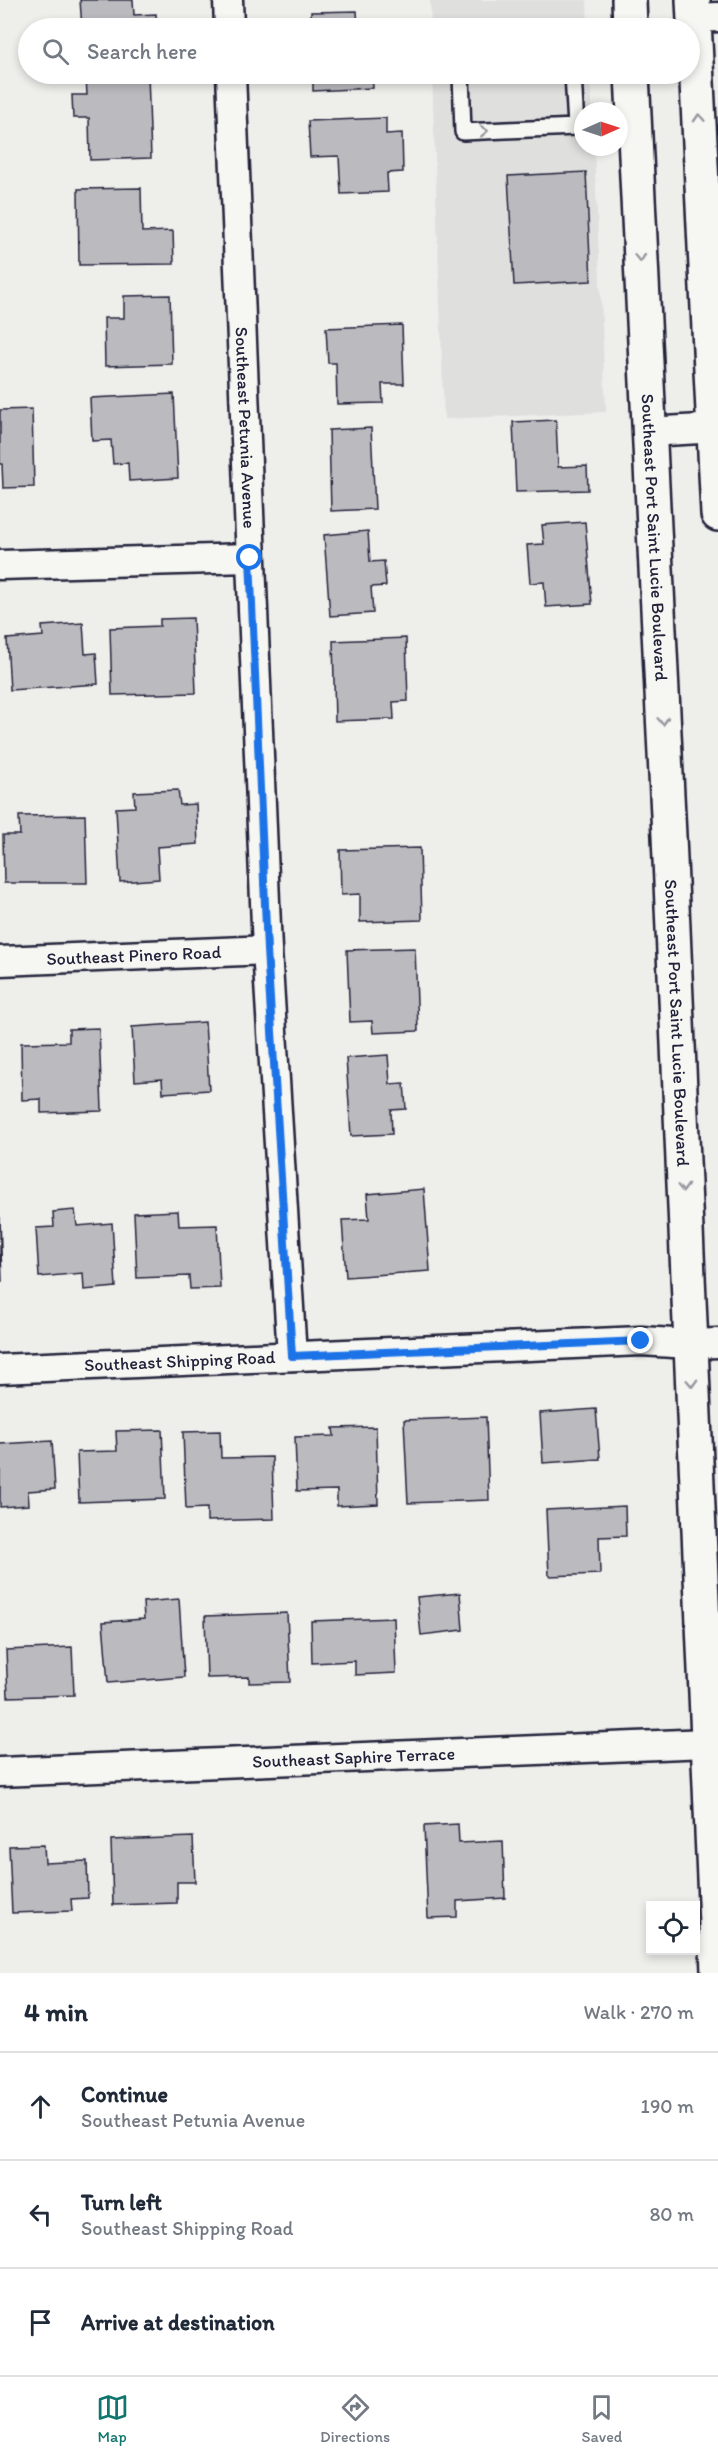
<!DOCTYPE html>
<html lang="en">
<head>
<meta charset="utf-8">
<style>
  :root { --surface:#fff; --page:#f2f2f3; --text:#1f2937; --muted:#747a83; --line:#e0e1e3; --accent:#0f766e }
  body { margin:0; font-family:Itim,sans-serif; background:var(--page); color:var(--text) }
  .controls { position:absolute; right:18px; bottom:18px; display:grid; overflow:hidden; border-radius:0px; box-shadow:0 3px 9px #0003 }
  .controls button { width:54px; height:54px; display:grid; place-items:center; padding:0; border:0; border-bottom:2px solid var(--line); background:var(--surface); color:var(--text); font:30px sans-serif }
  .compass { position:absolute; left:574px; top:102px; width:54px; height:54px; border-radius:50%; background:var(--surface); box-shadow:0 3px 9px #0003; rotate:87deg }
  .stop { position:absolute; width:18px; height:18px; margin:-14px; border:4px solid #1a73e8; border-radius:50%; background:#fff }
  .stop.end { background:#1a73e8; border-color:#fff; box-shadow:0 2px 6px #0008 }
  .list { margin:0; padding:0; list-style:none }
  h2 { display:flex; justify-content:space-between; align-items:center; height:78px; margin:0; padding:0 24px; font-size:26px }
  h2 small { font-size:20px; font-weight:400; color:var(--muted) }
  .list li { display:grid; grid-template-columns:39px 1fr auto; gap:18px; align-items:center; box-sizing:border-box; height:108px; padding:0 24px; border-top:2px solid var(--line) }
  .list b { display:block; font-size:22px; white-space:nowrap }
  .list p { margin:0; font-size:20px; white-space:nowrap; color:var(--muted) }
  .list em { font-size:20px; font-style:normal; color:var(--muted) }
  .icon { flex:none; width:33px; height:33px; fill:none; stroke:currentColor; stroke-width:2; stroke-linecap:round; stroke-linejoin:round }
  .map { position:relative; flex:none; width:718px; height:1973px; overflow:hidden }
  .search { position:absolute; background:var(--surface); box-shadow:0 3px 9px #0003; left:18px; right:18px; top:18px; height:66px; display:flex; align-items:center; gap:15px; box-sizing:border-box; padding:0 21px; border-radius:33px; color:var(--muted); font-size:22px }
  .sheet { height:402px; background:var(--surface) }
  nav { display:flex; justify-content:space-around; align-items:center; box-sizing:border-box; height:84px; border-top:2px solid var(--line); background:var(--surface); font-size:16px; color:var(--muted) }
  nav a { display:grid; justify-items:center; gap:3px }
  nav .on { color:var(--accent) }
  .map>svg:first-child { display:block }
  .built { fill:#dfdfde }
  .building { fill:#bbbbbf; stroke:#22223b; stroke-width:1.5 }
  .lines { fill:none; stroke-linecap:round; stroke-linejoin:round }
  .service-casing { stroke:#22223b; stroke-width:20 }
  .minor-casing { stroke:#22223b; stroke-width:33 }
  .primary-casing { stroke:#22223b; stroke-width:38 }
  .service { stroke:#f6f6f2; stroke-width:15 }
  .minor { stroke:#f6f6f2; stroke-width:28 }
  .primary { stroke:#f6f6f2; stroke-width:33 }
  .oneway { stroke:#9797a0 }
  .route { stroke:#1a73e8; stroke-width:8 }
  .labels { text-anchor:middle; stroke-width:6; stroke-linejoin:round; paint-order:stroke }
  .street-label { font-size:18px; fill:#22223b; stroke:#f6f6f2 }
</style>
</head>
<body>
<div class="map">
<svg width="718" height="1973" viewBox="0 0 718 1973">
  <rect width="100%" height="100%" fill="#eeeeeb"/>
  <filter id="ink" filterUnits="userSpaceOnUse"><feTurbulence type="fractalNoise" baseFrequency=".0167" numOctaves="2"/><feDisplacementMap in="SourceGraphic" scale="12" xChannelSelector="R" yChannelSelector="G"/><feConvolveMatrix kernelMatrix="1 2 1 2 8 2 1 2 1" color-interpolation-filters="sRGB"/></filter>
  <g filter="url(#ink)">
    <!-- built -->
    <g class="built">
      <polygon points="430,0 587,0 588,28 431,28"/>
      <polygon points="432,74 590,74 592,111 583,111 583,147 594,147 606,412 444,419"/>
    </g>
    <!-- building -->
    <g class="building">
      <polygon points="80,0 133,0 134,15 156,14 157,28 82,28"/>
      <polygon points="357,11 358,28 311,28 311,12"/>
      <polygon points="313,74 372,74 373,88 313,91"/>
      <polygon points="148,75 151,158 90,160 89,118 73,118 72,95 87,95 86,77"/>
      <polygon points="386,118 386,134 402,133 403,172 387,173 388,192 341,194 339,156 310,157 308,121"/>
      <polygon points="586,172 591,281 514,285 508,176"/>
      <polygon points="141,188 142,232 173,231 174,264 79,265 78,189"/>
      <polygon points="170,295 172,364 105,366 104,318 124,318 124,296"/>
      <polygon points="402,325 404,384 382,384 383,403 337,404 336,363 328,363 326,328"/>
      <polygon points="174,394 178,478 129,481 128,463 113,464 111,440 92,441 90,398"/>
      <polygon points="32,409 34,487 3,488 2,464 0,464 0,410"/>
      <polygon points="556,420 558,467 587,466 588,490 516,492 513,422"/>
      <polygon points="371,428 375,509 331,511 329,430"/>
      <polygon points="585,522 592,604 546,607 544,582 530,583 527,545 544,544 542,525"/>
      <polygon points="368,531 370,562 384,561 386,586 371,587 373,613 330,616 324,535"/>
      <polygon points="193,618 196,693 112,695 110,628 160,626 160,619"/>
      <polygon points="83,623 85,654 96,653 98,684 10,690 7,639 43,636 42,626"/>
      <polygon points="406,638 408,701 393,702 394,719 335,721 333,641"/>
      <polygon points="178,790 180,805 196,804 198,844 157,847 159,879 120,882 116,808 135,807 134,792"/>
      <polygon points="85,815 87,883 4,883 3,835 20,835 19,816"/>
      <polygon points="420,848 422,920 360,922 360,894 341,895 340,850"/>
      <polygon points="415,948 418,1031 373,1033 372,1021 350,1022 347,950"/>
      <polygon points="205,1022 209,1090 163,1093 162,1079 135,1081 132,1027"/>
      <polygon points="99,1028 102,1111 41,1113 41,1099 22,1100 21,1043 69,1042 69,1029"/>
      <polygon points="388,1055 390,1084 404,1083 406,1109 391,1110 392,1134 351,1136 346,1058"/>
      <polygon points="424,1189 430,1271 346,1277 342,1220 369,1219 367,1194"/>
      <polygon points="75,1210 77,1226 112,1223 116,1287 84,1290 83,1273 39,1277 36,1228 54,1227 53,1212"/>
      <polygon points="178,1211 179,1226 217,1225 220,1288 190,1289 189,1276 137,1278 134,1213"/>
      <polygon points="0,1217 2,1281 0,1281"/>
      <polygon points="596,1409 600,1459 543,1463 540,1413"/>
      <polygon points="486,1417 489,1500 408,1503 404,1420"/>
      <polygon points="376,1427 378,1504 337,1506 337,1490 297,1491 295,1437 334,1436 333,1428"/>
      <polygon points="162,1430 165,1499 79,1502 77,1452 117,1451 116,1431"/>
      <polygon points="220,1431 221,1458 272,1457 274,1519 207,1521 207,1508 186,1509 183,1432"/>
      <polygon points="52,1441 55,1489 28,1491 29,1505 0,1507 0,1444"/>
      <polygon points="625,1506 626,1536 599,1537 600,1574 549,1576 546,1510"/>
      <polygon points="460,1593 463,1630 421,1635 417,1597"/>
      <polygon points="179,1599 184,1677 108,1683 103,1622 144,1619 143,1602"/>
      <polygon points="287,1613 290,1682 249,1683 249,1677 207,1678 205,1616"/>
      <polygon points="394,1618 396,1673 355,1675 355,1661 312,1663 311,1621"/>
      <polygon points="72,1647 74,1695 8,1697 6,1650"/>
      <polygon points="458,1824 459,1843 503,1841 505,1898 457,1901 457,1917 428,1918 424,1826"/>
      <polygon points="193,1837 195,1882 177,1882 177,1903 113,1905 111,1840"/>
      <polygon points="44,1845 45,1863 87,1861 88,1898 71,1899 72,1911 12,1913 9,1846"/>
    </g>
    <g class="lines">
      <defs>
        <polyline id="service" points="461,74 463,132 576,127 573,74"/>
        <g id="minor">
          <polyline points="228,0 229,28"/>
          <polyline points="694,18 718,17"/>
          <path id="s1" d="M231 74 267 950 292 1356"/>
          <polyline points="648,432 718,428"/>
          <polyline points="0,565 250,558"/>
          <path id="s2" d="M0 961 267 950"/>
          <path id="s3" d="M0 1369 641 1341 690 1344 718 1343"/>
          <path id="s4" d="M0 1772 707 1743"/>
        </g>
        <g id="primary">
          <polyline points="629,0 630,28"/>
          <polyline points="693,0 718,514"/>
          <path id="s5" d="M632 74 669 836 718 1971"/>
        </g>
      </defs>
      <!-- service casing -->
      <use href="#service" class="service-casing"/>
      <!-- minor casing -->
      <use href="#minor" class="minor-casing"/>
      <!-- primary casing -->
      <use href="#primary" class="primary-casing"/>
      <!-- service -->
      <use href="#service" class="service"/>
      <!-- minor -->
      <use href="#minor" class="minor"/>
      <!-- primary -->
      <use href="#primary" class="primary"/>
    </g>
    <!-- one-way arrows -->
    <defs><path id="oneway-chevron" d="M-2-3.5L2.5 0L-2 3.5" fill="none" stroke-width="1.6" stroke-linecap="round" stroke-linejoin="round" transform="scale(1.5)"/></defs>
    <g class="oneway">
      <use href="#oneway-chevron" transform="translate(699 118) rotate(-93)"/>
      <use href="#oneway-chevron" transform="translate(484 131) rotate(-3)"/>
      <use href="#oneway-chevron" transform="translate(640 258) rotate(87)"/>
      <use href="#oneway-chevron" transform="translate(663 721) rotate(87)"/>
      <use href="#oneway-chevron" transform="translate(683 1188) rotate(88)"/>
      <use href="#oneway-chevron" transform="translate(692 1383) rotate(88)"/>
    </g>
  </g>
  <g class="lines" filter="url(#ink)">
    <!-- route -->
    <polyline class="route" points="250,558 267,950 292,1356 641,1341"/>
  </g>
  <g class="labels">
    <!-- street labels -->
    <g class="street-label">
      <text dy="6" stroke="none"><textPath href="#s1" startOffset="354">Southeast Petunia Avenue</textPath></text>
      <text dy="6" stroke="none"><textPath href="#s5" startOffset="464">Southeast Port Saint Lucie Boulevard</textPath></text>
      <text dy="6" stroke="none"><textPath href="#s2" startOffset="134">Southeast Pinero Road</textPath></text>
      <text dy="6" stroke="none"><textPath href="#s5" startOffset="950">Southeast Port Saint Lucie Boulevard</textPath></text>
      <text dy="6" stroke="none"><textPath href="#s3" startOffset="180">Southeast Shipping Road</textPath></text>
      <text dy="6" stroke="none"><textPath href="#s4" startOffset="354">Southeast Saphire Terrace</textPath></text>
    </g>
  </g>
</svg>
<div class="controls">
<button><svg class="icon" aria-label="locate" viewBox="0 0 24 24"><circle cx="12" cy="12" r="6"/><path d="M12 2v4M12 18v4M2 12h4M18 12h4"/></svg></button>
</div>
<svg class="compass" viewBox="-18 -18 36 36"><path d="M0-13l5 13h-10z" fill="#e53935"/><path d="M0 13l5-13h-10z" fill="#747a83"/></svg>
<div class="stop" style="left:250px;top:558px"></div>
<div class="stop end" style="left:641px;top:1341px"></div>
<div class="search"><svg class="icon" aria-label="search" viewBox="0 0 24 24"><circle cx="10" cy="10" r="6"/><path d="M15 15l6 6"/></svg>Search here</div>
</div>
<section class="sheet">
<h2>4 min<small>Walk · 270 m</small></h2>
<ul class="list">
<li><svg class="icon" aria-label="ahead" viewBox="0 0 24 24"><path d="M12 20V5M6 11l6-6 6 6"/></svg><div><b>Continue</b><p>Southeast Petunia Avenue</p></div><em>190 m</em></li>
<li><svg class="icon" aria-label="left" viewBox="0 0 24 24"><path d="M17 20v-9H6M10 6l-5 5 5 5"/></svg><div><b>Turn left</b><p>Southeast Shipping Road</p></div><em>80 m</em></li>
<li><svg class="icon" aria-label="arrive" viewBox="0 0 24 24"><path d="M6 21V4h12l-3 4 3 4H6"/></svg><div><b>Arrive at destination</b></div></li>
</ul>
</section>
<nav>
<a class="on"><svg class="icon" aria-label="map" viewBox="0 0 24 24"><path d="M3 6l6-2 6 2 6-2v14l-6 2-6-2-6 2zM9 4v14M15 6v14"/></svg>Map</a>
<a><svg class="icon" aria-label="directions" viewBox="0 0 24 24"><path d="M12 3l9 9-9 9-9-9zM9 14v-3h6M13 9l2 2-2 2"/></svg>Directions</a>
<a><svg class="icon" aria-label="saved" viewBox="0 0 24 24"><path d="M7 4h10v16l-5-4-5 4z"/></svg>Saved</a>
</nav>
</body>
</html>
